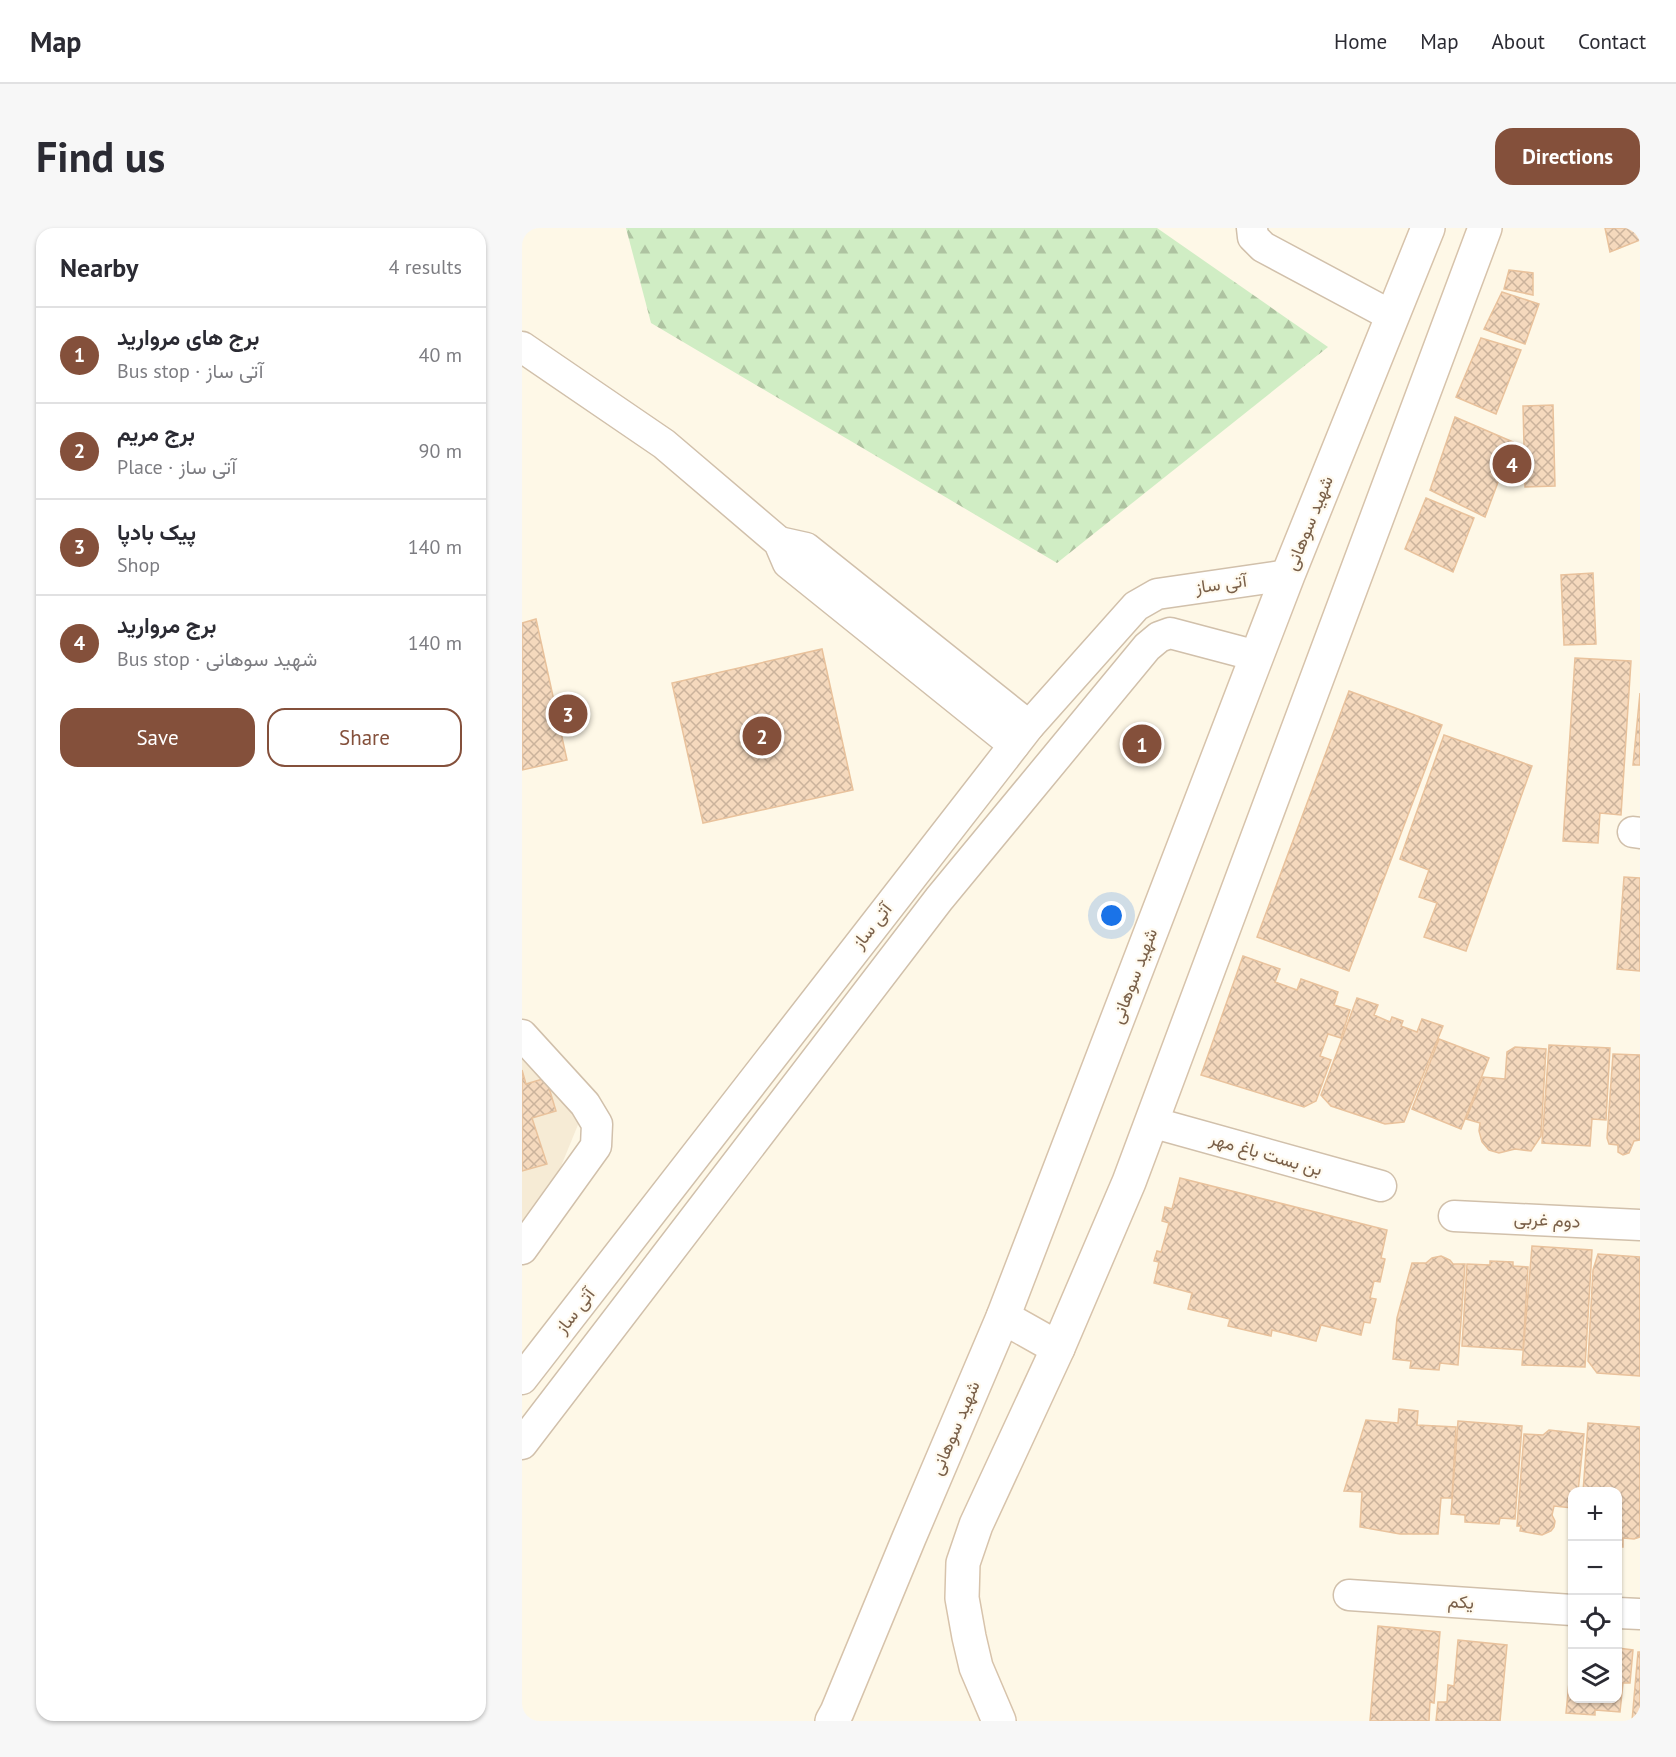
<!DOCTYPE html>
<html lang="en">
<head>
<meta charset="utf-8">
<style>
  :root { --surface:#fff; --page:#f7f7f7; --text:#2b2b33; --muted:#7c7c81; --line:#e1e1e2; --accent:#84503b }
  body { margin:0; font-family:"PT Sans",Vazirmatn,sans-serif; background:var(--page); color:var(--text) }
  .controls { position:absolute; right:18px; bottom:18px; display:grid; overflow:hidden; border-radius:12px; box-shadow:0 2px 4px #0004 }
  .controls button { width:54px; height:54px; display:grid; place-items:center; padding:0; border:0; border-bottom:2px solid var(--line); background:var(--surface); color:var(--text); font:30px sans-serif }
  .you { position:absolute; left:590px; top:688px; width:21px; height:21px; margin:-15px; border:4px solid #fff; border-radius:50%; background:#1a73e8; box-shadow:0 0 0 9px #1a73e833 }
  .badge { display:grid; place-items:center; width:39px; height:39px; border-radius:50%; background:var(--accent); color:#fff; font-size:20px; font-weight:700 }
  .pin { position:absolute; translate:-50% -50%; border:3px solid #fff; box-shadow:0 2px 6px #0006 }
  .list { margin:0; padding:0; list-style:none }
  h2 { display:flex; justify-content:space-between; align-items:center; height:78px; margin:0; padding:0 24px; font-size:26px }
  h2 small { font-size:20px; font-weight:400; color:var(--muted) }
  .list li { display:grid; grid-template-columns:39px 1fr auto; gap:18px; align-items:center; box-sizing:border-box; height:96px; padding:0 24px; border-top:2px solid var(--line) }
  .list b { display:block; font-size:22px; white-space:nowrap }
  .list p { margin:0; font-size:20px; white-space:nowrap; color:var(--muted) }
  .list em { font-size:20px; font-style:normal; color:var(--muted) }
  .actions { display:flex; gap:12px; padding:18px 24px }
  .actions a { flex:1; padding:14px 0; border:2px solid var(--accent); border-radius:18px; text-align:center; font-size:21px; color:var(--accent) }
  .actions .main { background:var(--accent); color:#fff }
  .icon { flex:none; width:33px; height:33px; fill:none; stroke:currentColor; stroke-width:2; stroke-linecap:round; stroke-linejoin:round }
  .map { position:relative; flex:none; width:1118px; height:1493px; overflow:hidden; border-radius:18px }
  header { display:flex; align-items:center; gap:36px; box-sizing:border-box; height:84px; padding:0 30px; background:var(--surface); border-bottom:2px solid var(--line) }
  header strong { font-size:28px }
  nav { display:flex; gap:33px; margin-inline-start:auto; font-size:21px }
  .intro { display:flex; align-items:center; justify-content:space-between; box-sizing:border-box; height:144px; padding:0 36px }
  h1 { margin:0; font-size:42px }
  .button { padding:15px 27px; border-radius:18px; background:var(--accent); color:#fff; font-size:21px; font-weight:700 }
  main { display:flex; gap:36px; padding:0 36px }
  aside { flex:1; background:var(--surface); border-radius:18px; box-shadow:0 2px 4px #0004 }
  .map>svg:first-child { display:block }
  .residential { fill:#f6ebd5 }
  .forest { fill:url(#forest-firs) }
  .building { fill:url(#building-cross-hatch); stroke:#e9c29c; stroke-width:1.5 }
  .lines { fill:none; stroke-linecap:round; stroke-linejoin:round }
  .street-casing { stroke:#d1c0ab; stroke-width:33 }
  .secondary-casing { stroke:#d7c3ab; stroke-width:36 }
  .street { stroke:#fff; stroke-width:30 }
  .secondary { stroke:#fff; stroke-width:33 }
  .labels { text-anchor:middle; stroke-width:4.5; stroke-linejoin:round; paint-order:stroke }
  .street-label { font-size:18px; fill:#7a6049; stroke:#fffaef }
</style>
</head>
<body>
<header>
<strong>Map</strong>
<nav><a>Home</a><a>Map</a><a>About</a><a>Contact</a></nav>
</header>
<div class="intro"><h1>Find us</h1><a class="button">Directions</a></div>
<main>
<aside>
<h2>Nearby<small>4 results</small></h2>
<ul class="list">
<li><span class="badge">1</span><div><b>برج های مروارید</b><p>Bus stop · آتی ساز</p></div><em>40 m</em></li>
<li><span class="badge">2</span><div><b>برج مریم</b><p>Place · آتی ساز</p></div><em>90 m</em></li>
<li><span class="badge">3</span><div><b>پیک بادپا</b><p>Shop</p></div><em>140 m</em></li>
<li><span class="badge">4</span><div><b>برج مروارید</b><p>Bus stop · شهید سوهانی</p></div><em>140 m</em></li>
</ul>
<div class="actions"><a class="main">Save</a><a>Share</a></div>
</aside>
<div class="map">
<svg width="1118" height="1493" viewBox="0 0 1118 1493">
  <defs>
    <pattern id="forest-firs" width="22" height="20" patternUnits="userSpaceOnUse" patternTransform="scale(1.5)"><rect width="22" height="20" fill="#d0edc4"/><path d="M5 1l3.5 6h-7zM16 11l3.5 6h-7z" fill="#aec3a1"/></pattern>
    <pattern id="building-cross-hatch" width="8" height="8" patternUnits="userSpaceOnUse" patternTransform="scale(1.5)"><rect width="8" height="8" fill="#f5d9bd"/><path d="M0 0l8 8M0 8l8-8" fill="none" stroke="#cbb39c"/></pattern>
  </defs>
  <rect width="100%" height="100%" fill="#fef8e7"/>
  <!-- residential -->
  <polygon class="residential" points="0,825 60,887 35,948 0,994"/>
  <!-- forest -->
  <polygon class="forest" points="104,0 635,0 806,119 535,335 129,95"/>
  <!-- building -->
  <g class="building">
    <polygon points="1083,0 1118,0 1118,12 1088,24"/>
    <polygon points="987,42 1011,45 1011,67 982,61"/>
    <polygon points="980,64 1017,76 1003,116 962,101"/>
    <polygon points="959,110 999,122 974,186 934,169"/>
    <polygon points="1031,177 1033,258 1003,259 1001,178"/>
    <polygon points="933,189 991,214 963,289 908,262"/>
    <polygon points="904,270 952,290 931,344 883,321"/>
    <polygon points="1071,345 1074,416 1042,417 1039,347"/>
    <polygon points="14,391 45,532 0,542 0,395"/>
    <polygon points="300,421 331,562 181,595 150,455"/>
    <polygon points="1053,430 1109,433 1099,587 1078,585 1076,615 1041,613"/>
    <polygon points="827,463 920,497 827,743 735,709"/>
    <polygon points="1118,465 1118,537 1111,537"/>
    <polygon points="922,507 1010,538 944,723 902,709 915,675 897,669 907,642 878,631"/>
    <polygon points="1102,649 1118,650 1118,743 1095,741"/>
    <polygon points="721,728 758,741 753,754 775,762 779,751 816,764 812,777 828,782 819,810 806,806 798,828 809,832 794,873 782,879 679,847"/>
    <polygon points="835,770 856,777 852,787 868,794 870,789 881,793 879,798 895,804 900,791 921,798 882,894 863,896 809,878 799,867"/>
    <polygon points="917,811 967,830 939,901 890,881"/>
    <polygon points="1027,817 1088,820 1084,892 1070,891 1068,918 1020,915"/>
    <polygon points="993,819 1024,821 1019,908 1009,923 993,921 977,925 967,922 960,914 957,903 958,895 944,891 961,849 983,851 985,824"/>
    <polygon points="1091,826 1118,827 1118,912 1112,913 1107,925 1101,927 1096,924 1096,917 1087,916 1085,910"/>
    <polygon points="0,842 4,856 24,850 34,883 10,890 25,936 0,943"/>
    <polygon points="658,950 865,1002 859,1030 863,1031 858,1054 852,1053 848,1070 854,1071 848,1095 842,1094 839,1107 799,1097 794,1113 750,1102 749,1108 706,1098 708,1091 666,1081 670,1065 632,1055 637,1034 632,1033 635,1023 639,1024 647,995 640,993 643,979 650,981"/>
    <polygon points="1010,1018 1070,1022 1063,1139 1000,1137"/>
    <polygon points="1076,1026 1118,1029 1118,1148 1075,1145 1066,1133 1071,1042"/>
    <polygon points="919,1028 928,1032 931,1036 943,1036 936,1137 918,1135 917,1142 888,1140 889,1133 871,1131 875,1090 890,1035 904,1035 910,1030"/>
    <polygon points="968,1033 991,1034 991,1038 1006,1039 1001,1122 940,1118 945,1036 968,1037"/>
    <polygon points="877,1181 896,1183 895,1197 934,1199 930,1270 919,1270 916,1306 878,1306 838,1299 840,1264 822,1263 844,1192 876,1195"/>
    <polygon points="936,1193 1000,1198 993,1291 978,1290 977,1296 943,1294 943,1287 929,1286"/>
    <polygon points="1066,1195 1118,1199 1118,1309 1112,1311 1101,1310 1101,1319 1096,1319 1096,1264 1061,1264"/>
    <polygon points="1027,1202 1062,1206 1056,1264 1050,1264 1050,1280 1032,1278 1030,1287 1033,1293 1032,1299 1029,1303 1020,1307 998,1303 999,1298 995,1298 1002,1206 1021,1207"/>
    <polygon points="856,1398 918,1404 912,1475 908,1474 907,1493 848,1493"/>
    <polygon points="936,1412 985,1417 978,1493 914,1493 916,1474 925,1474 926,1457 932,1458"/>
    <polygon points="1096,1420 1111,1422 1108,1455 1101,1455 1098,1484 1073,1482 1073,1487 1044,1485 1050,1423 1050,1470 1096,1470"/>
    <polygon points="1116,1424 1118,1424 1118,1493 1110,1493"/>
  </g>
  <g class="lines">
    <defs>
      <g id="street">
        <polyline points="730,0 731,9 741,19 870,88"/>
        <polyline points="0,119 142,216 257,314 266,335 492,517"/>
        <polyline points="257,314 284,320 507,498"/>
        <polyline points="1111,604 1118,605"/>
        <polyline points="0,807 63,876 75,896 74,918 0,1021"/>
        <polyline points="629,894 859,958"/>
        <polyline points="932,988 1118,997"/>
        <polyline points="0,1151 507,498 614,378 635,366 766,347"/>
        <polyline points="0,1216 417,671 625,419 637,409 648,405 735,428"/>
        <polyline points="827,1367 1050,1382"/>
        <polyline points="1096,1385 1118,1386"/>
      </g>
      <g id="secondary">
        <polyline points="481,1089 536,1120"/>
        <polyline points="310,1493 315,1484 387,1310 481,1089 766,347 906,0"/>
        <polyline points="477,1493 454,1439 447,1409 440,1370 441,1335 454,1297 536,1120 607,954 963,0"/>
      </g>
    </defs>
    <!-- street casing -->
    <use href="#street" class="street-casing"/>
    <!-- secondary casing -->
    <use href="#secondary" class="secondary-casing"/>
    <!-- street -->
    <use href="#street" class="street"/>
    <!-- secondary -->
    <use href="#secondary" class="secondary"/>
  </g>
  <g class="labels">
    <!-- street labels -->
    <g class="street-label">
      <text transform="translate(787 295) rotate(-68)" y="6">شهید سوهانی</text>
      <text transform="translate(699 356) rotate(-8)" y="6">آتی ساز</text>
      <text transform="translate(350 698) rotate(-52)" y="6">آتی ساز</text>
      <text transform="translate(612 748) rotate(-69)" y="6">شهید سوهانی</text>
      <text transform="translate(744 926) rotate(16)" y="6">بن بست باغ مهر</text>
      <text transform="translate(1025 992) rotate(3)" y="6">دوم غربی</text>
      <text transform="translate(53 1083) rotate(-52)" y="6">آتی ساز</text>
      <text transform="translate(433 1200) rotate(-67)" y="6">شهید سوهانی</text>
      <text transform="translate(939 1374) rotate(4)" y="6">یکم</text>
    </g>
  </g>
</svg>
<div class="controls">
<button>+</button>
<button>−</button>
<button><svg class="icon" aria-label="locate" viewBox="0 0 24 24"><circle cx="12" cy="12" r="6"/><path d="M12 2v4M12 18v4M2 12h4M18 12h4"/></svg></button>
<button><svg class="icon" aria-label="layers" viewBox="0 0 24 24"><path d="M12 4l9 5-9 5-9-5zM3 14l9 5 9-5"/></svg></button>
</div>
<div class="you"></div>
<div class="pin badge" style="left:620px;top:516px">1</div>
<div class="pin badge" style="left:240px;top:508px">2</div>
<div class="pin badge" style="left:46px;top:486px">3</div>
<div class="pin badge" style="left:990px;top:236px">4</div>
</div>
</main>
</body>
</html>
